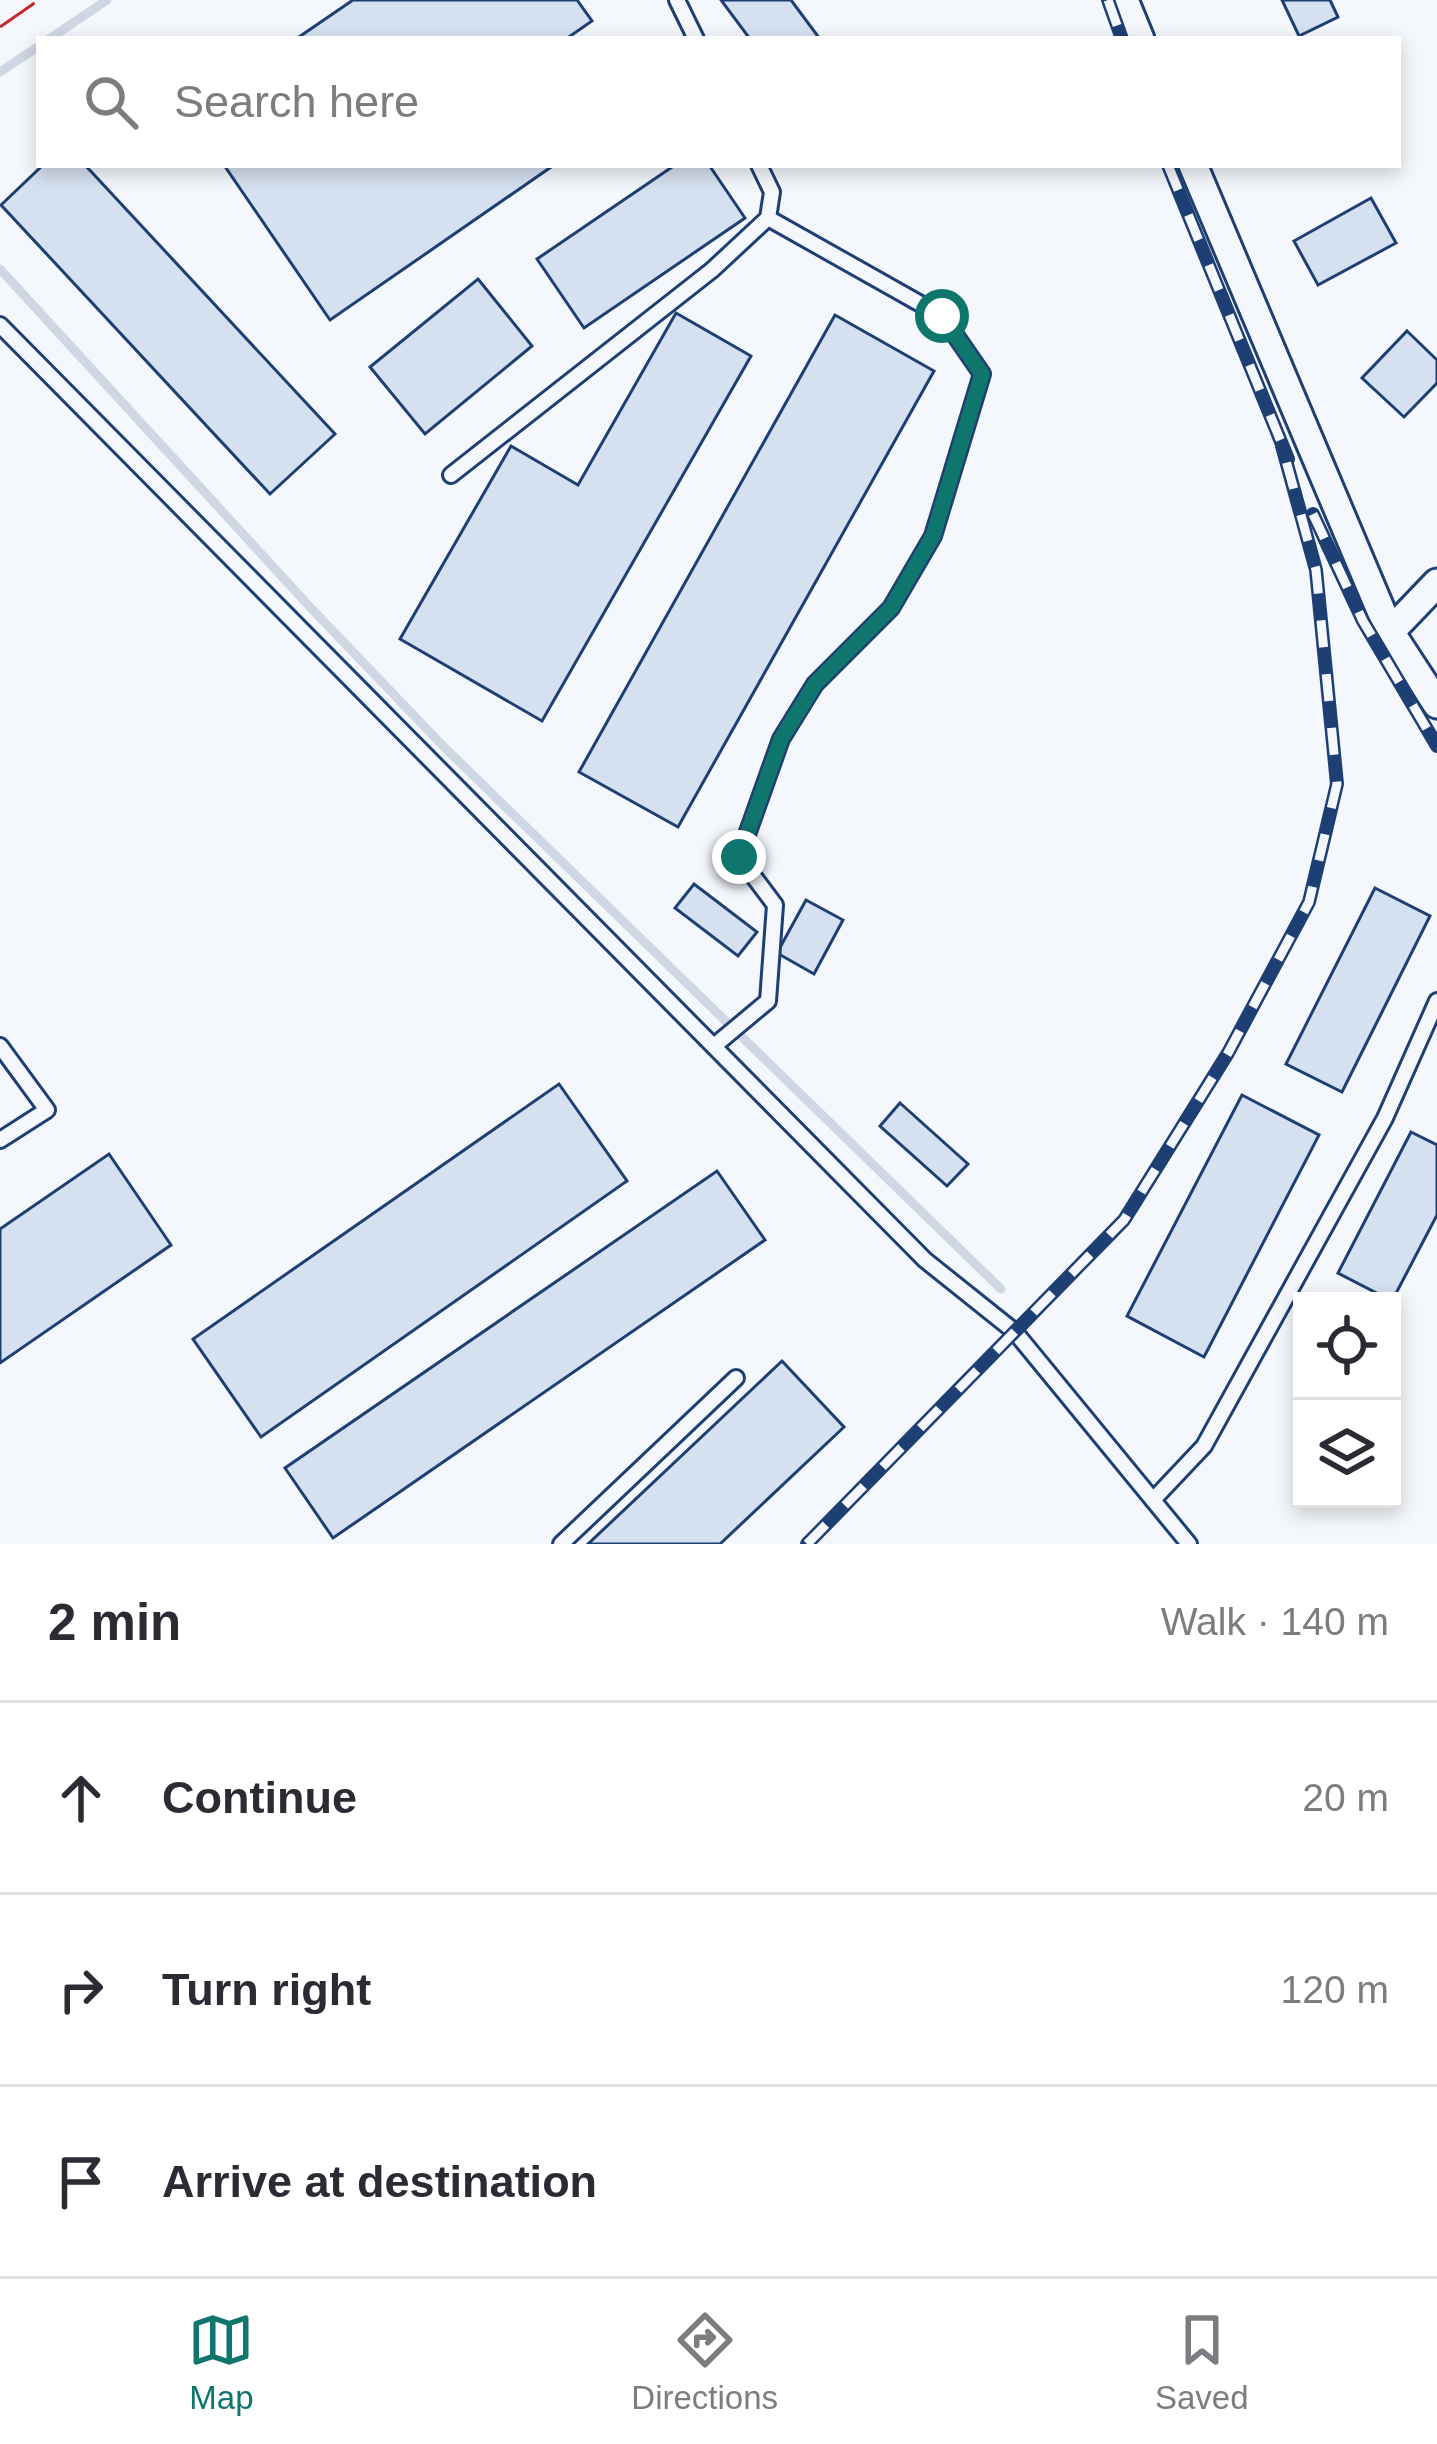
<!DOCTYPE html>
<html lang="en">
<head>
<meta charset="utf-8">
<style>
  :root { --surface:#fff; --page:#f7f7f7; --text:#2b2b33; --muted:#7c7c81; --line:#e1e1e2; --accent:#0f766e }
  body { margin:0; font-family:Helvetica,sans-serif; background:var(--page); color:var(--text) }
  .controls { position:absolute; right:36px; bottom:36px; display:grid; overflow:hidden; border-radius:0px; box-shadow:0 6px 18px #0003 }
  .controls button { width:108px; height:108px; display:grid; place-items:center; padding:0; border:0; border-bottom:3px solid var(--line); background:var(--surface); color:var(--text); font:60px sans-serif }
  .stop { position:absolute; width:36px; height:36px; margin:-27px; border:9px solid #0f766e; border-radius:50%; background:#fff }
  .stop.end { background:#0f766e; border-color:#fff; box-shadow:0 3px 12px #0008 }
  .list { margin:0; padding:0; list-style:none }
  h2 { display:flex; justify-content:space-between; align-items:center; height:156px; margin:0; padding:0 48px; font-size:51px }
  h2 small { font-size:39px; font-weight:400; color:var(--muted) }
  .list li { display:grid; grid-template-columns:78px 1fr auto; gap:36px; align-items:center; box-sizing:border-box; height:192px; padding:0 48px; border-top:3px solid var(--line) }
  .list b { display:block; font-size:45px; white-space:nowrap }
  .list em { font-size:39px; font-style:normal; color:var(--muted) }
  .icon { flex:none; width:66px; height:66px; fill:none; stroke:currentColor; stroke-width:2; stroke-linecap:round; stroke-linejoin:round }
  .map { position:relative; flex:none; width:1437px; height:1544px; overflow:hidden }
  .search { position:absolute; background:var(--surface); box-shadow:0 6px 18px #0003; left:36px; right:36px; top:36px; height:132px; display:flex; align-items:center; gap:30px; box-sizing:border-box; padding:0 42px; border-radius:0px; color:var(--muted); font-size:45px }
  .sheet { height:732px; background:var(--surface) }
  nav { display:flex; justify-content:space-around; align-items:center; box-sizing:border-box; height:168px; border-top:3px solid var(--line); background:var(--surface); font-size:33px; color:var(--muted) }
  nav a { display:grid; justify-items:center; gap:6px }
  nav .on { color:var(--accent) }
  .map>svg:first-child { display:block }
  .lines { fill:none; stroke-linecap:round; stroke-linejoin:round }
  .stream { stroke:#cfd7e4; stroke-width:9 }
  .building { fill:#d5e0f0; stroke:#1d3f73; stroke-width:3 }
  .service-casing { stroke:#1d3f73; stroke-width:20 }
  .minor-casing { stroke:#1d3f73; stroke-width:33 }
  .service { stroke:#f4f7fb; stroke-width:14 }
  .minor { stroke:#f4f7fb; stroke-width:27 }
  .rail-casing { stroke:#1d3f73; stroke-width:14 }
  .rail { stroke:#f4f7fb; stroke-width:9; stroke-dasharray:27; stroke-linecap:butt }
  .power { stroke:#c62828; stroke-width:3; stroke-dasharray:42 9 6 9; stroke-linecap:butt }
  .route { stroke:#0f766e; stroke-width:15 }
</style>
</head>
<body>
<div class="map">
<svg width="1437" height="1544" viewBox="0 0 1437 1544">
  <rect width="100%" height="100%" fill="#f4f7fb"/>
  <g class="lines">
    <!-- stream -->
    <g class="stream">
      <polyline points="49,39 107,0"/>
      <polyline points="0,72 39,46"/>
      <polyline points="0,269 309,606 444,747 1001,1289"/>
    </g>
  </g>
  <!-- building -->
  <g class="building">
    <polygon points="353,0 577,0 592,21 566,39 296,39"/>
    <polygon points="721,0 791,0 820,39 750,39"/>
    <polygon points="1282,0 1330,0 1338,17 1299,36"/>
    <polygon points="43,165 85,165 335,434 270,494 1,205"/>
    <polygon points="224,165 554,165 330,320"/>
    <polygon points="675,165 709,165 745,218 584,328 537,259"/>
    <polygon points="1371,198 1396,243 1318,285 1294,241"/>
    <polygon points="478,279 532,346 425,434 370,367"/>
    <polygon points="676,313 751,356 542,721 400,639 511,446 578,485"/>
    <polygon points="835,315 934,371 678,827 579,772"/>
    <polygon points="1407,331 1437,360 1437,383 1404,417 1362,378"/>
    <polygon points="694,884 757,932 738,956 675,908"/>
    <polygon points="1375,888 1430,916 1342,1092 1286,1064"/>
    <polygon points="806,900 843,920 814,974 777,953"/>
    <polygon points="559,1084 627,1181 261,1437 193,1339"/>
    <polygon points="1242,1095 1319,1135 1204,1357 1127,1316"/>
    <polygon points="900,1103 968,1164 947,1186 880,1126"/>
    <polygon points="1411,1132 1437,1145 1437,1215 1392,1301 1338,1273"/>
    <polygon points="109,1154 171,1245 0,1363 0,1229"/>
    <polygon points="717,1171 765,1240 333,1538 285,1468"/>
    <polygon points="782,1361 844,1427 720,1544 588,1544"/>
  </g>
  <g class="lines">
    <defs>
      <g id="service">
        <polyline points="677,0 696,39"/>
        <polyline points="0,325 925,1260 1015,1332 1189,1544"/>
        <polyline points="451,475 712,270 768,218 772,192 759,165"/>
        <polyline points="0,1046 47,1110 0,1140"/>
        <polyline points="714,1046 768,1001 775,905 739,857 781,739 815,684 891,608 933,536 982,374 942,316 768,218"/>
        <polyline points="1153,1500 1204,1446 1385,1118 1437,1001"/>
        <polyline points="561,1544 736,1378"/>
      </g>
      <g id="minor">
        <polyline points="1124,0 1140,39"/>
        <polyline points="1193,165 1390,632 1437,704"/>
        <polyline points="1390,632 1437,583"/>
      </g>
    </defs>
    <!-- service casing -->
    <use href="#service" class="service-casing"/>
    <!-- minor casing -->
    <use href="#minor" class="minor-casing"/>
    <!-- service -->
    <use href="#service" class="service"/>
    <!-- minor -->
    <use href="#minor" class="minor"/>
    <defs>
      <g id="rail">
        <polyline points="1108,0 1122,39"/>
        <polyline points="1168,165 1288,459"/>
        <polyline points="1313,514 1363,621 1437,746"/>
        <polyline points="807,1544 1124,1220 1228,1053 1309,902 1337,784 1316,570 1282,446"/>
      </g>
    </defs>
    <!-- rail casing -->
    <use href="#rail" class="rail-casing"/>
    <!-- rail -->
    <use href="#rail" class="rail"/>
    <!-- power -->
    <polyline class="power" points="0,27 39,0"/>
  </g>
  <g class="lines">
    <!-- route -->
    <polyline class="route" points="739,857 781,739 815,684 891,608 933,536 982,374 942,316"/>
  </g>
</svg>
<div class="controls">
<button><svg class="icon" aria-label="locate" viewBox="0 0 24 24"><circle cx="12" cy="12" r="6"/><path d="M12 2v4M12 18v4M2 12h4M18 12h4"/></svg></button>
<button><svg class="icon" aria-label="layers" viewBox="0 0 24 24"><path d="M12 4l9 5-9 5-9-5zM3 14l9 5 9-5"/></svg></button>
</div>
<div class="stop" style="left:942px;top:316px"></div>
<div class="stop end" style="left:739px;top:857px"></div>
<div class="search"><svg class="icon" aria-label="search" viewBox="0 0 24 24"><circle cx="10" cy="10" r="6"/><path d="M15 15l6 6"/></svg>Search here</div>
</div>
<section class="sheet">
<h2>2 min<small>Walk · 140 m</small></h2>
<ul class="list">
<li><svg class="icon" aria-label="ahead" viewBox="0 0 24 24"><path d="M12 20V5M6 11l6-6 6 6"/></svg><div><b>Continue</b></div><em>20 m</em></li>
<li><svg class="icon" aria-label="right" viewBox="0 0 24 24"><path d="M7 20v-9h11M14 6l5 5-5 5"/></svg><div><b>Turn right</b></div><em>120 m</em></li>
<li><svg class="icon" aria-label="arrive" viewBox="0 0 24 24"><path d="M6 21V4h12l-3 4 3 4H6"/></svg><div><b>Arrive at destination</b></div></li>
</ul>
</section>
<nav>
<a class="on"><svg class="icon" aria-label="map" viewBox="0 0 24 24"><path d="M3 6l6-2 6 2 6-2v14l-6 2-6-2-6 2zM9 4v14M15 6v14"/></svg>Map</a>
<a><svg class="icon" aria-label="directions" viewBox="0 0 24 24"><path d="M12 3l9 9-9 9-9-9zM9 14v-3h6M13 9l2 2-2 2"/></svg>Directions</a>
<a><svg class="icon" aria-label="saved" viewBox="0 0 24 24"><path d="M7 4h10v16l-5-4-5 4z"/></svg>Saved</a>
</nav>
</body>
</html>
